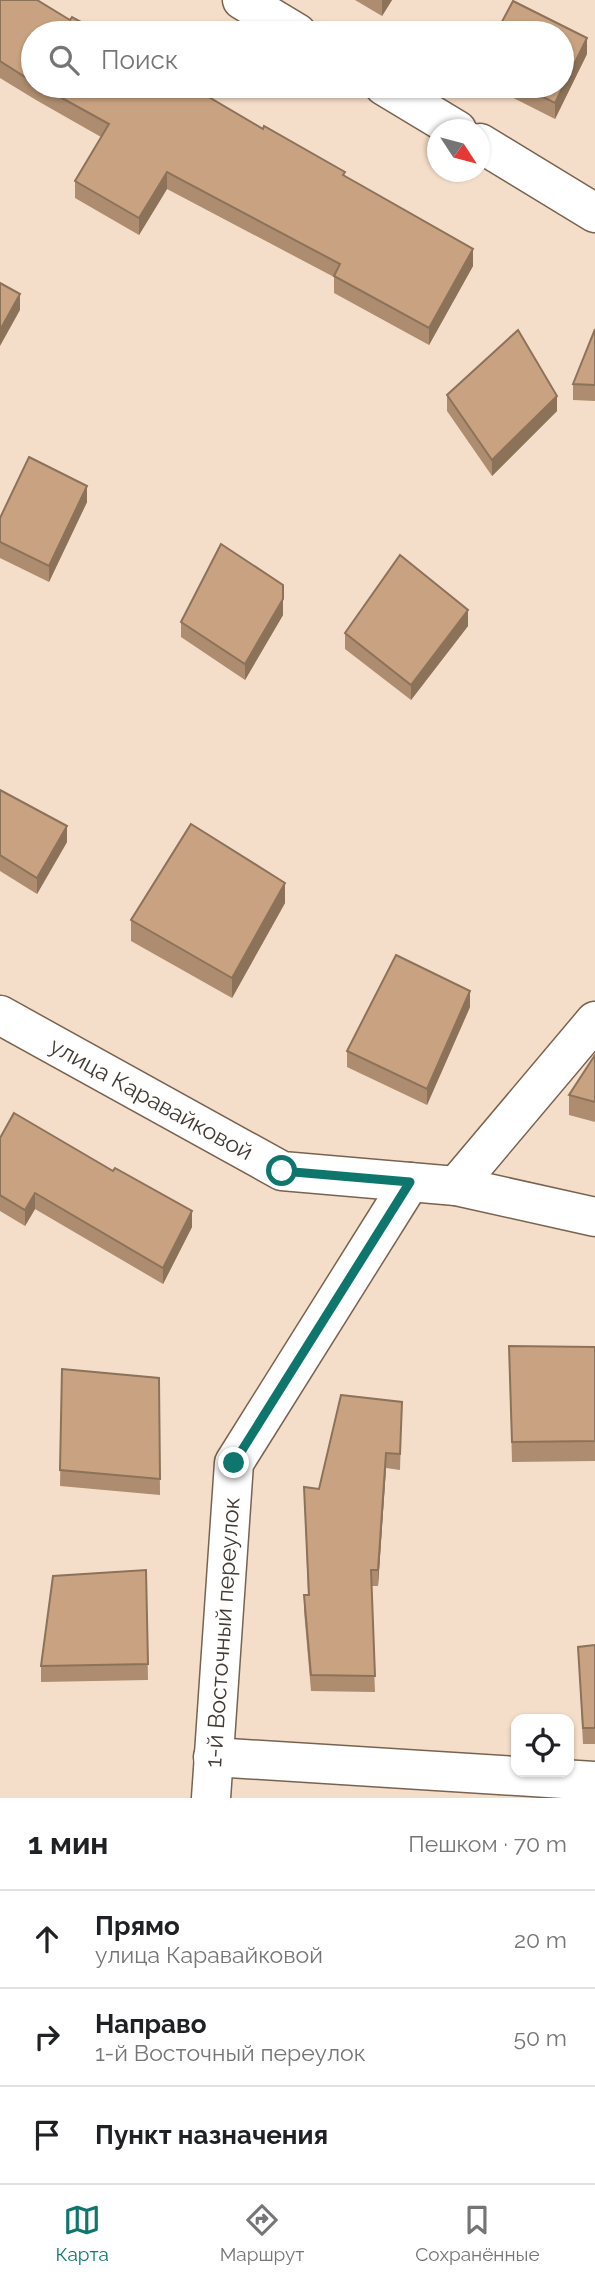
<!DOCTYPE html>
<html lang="ru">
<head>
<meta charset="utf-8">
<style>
  :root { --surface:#fff; --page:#f6f6f6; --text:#202124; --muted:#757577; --line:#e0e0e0; --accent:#0f766e }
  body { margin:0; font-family:Raleway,sans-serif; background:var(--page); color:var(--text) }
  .controls { position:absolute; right:21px; bottom:21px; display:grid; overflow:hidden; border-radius:14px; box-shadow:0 2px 5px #0004 }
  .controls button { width:63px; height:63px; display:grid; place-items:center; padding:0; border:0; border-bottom:2px solid var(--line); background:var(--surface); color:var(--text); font:35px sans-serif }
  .compass { position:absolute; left:427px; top:119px; width:63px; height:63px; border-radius:50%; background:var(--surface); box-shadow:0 2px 5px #0004; rotate:126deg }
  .stop { position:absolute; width:21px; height:21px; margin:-16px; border:5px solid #0f766e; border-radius:50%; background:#fff }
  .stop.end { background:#0f766e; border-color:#fff; box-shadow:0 2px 7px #0008 }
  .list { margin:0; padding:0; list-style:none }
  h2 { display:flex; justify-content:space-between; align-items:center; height:91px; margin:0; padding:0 28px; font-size:30px }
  h2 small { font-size:23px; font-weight:400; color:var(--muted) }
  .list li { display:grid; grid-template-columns:46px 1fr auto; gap:21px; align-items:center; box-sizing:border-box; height:98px; padding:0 28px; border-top:2px solid var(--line) }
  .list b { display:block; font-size:26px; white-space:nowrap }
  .list p { margin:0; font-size:23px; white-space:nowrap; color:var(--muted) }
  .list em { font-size:23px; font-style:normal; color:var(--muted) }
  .icon { flex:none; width:38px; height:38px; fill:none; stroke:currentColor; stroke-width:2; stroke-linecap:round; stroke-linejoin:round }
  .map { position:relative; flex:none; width:595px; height:1798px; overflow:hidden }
  .search { position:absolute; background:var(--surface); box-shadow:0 2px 5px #0004; left:21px; right:21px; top:21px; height:77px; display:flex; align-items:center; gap:18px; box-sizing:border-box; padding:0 24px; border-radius:38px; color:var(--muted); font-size:26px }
  .sheet { height:385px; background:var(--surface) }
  nav { display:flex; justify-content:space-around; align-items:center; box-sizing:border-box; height:98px; border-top:2px solid var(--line); background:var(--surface); font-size:19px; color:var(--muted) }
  nav a { display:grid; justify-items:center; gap:4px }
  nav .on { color:var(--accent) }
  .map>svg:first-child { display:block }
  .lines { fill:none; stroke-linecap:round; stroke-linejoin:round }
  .street-casing { stroke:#786351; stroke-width:41 }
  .street { stroke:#fff; stroke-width:38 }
  .wall { fill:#ad8c6f }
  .shaded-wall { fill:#8d725a }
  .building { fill:#c9a381; stroke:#8d725a; stroke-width:2 }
  .route { stroke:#0f766e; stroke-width:9 }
  .labels { text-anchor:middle; stroke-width:7; stroke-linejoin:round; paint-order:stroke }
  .street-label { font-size:23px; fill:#433a32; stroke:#f5dec9 }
</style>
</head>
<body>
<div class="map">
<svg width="595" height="1798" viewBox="0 0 595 1798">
  <rect width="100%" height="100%" fill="#f5dec9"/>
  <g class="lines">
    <defs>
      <g id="street">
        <polyline points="242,0 297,33"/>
        <polyline points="384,86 457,130"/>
        <polyline points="480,143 595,213"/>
        <path id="s1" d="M0 1015 282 1171 456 1186 595 1217"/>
        <polyline points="456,1186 595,1021"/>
        <polyline points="213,1757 595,1781"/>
        <path id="s2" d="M211 1798 234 1463 410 1182"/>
      </g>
    </defs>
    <!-- street casing -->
    <use href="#street" class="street-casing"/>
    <!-- street -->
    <use href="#street" class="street"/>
  </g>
  <!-- wall -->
  <g class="wall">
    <polygon points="0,0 70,20 101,33 33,33 33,86 190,86 345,176 473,266 429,345 334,293 334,277 167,189 139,235 75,198 75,181 101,137 36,100 0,78"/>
    <polygon points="355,0 392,0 382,16"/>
    <polygon points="587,54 555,119 490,86 562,86"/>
    <polygon points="595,329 595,401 573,400 573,384"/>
    <polygon points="447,395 557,411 492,476 447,411"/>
    <polygon points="87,502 49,582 0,558 0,518"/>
    <polygon points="283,615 245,680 181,637 181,622"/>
    <polygon points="468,626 411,700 345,649 345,633"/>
    <polygon points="0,790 67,842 37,894 0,871"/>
    <polygon points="285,903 232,998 131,941 131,920"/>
    <polygon points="470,1007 427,1105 347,1067 347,1051"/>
    <polygon points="595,1055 595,1122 569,1115 569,1095"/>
    <polygon points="0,1138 192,1227 163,1284 35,1209 25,1226 0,1211"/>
    <polygon points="509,1346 595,1347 595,1461 512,1462"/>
    <polygon points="62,1369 159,1378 160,1495 60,1486"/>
    <polygon points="402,1402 400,1470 386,1468 378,1586 371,1586 375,1692 311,1691 304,1611 304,1595 308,1595 304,1487 319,1489"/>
    <polygon points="146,1570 148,1680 41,1682 41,1666"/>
    <polygon points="595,1645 595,1744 583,1744 578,1647"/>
  </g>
  <!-- shaded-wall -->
  <g class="shaded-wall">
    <polygon points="382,0 392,0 382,16"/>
    <polygon points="587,38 587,54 555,119 555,103"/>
    <polygon points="167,172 167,189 139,235 139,218"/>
    <polygon points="473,249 473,266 429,345 429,328"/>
    <polygon points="20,294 20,310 0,346 0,330"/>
    <polygon points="557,396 557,411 492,476 492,460"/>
    <polygon points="87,486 87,502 49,582 49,566"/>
    <polygon points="283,599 283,615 245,680 245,664"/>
    <polygon points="468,610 468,626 411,700 411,685"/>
    <polygon points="67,826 67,842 37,894 37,878"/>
    <polygon points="285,883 285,903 232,998 232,978"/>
    <polygon points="470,991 470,1007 427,1105 427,1089"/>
    <polygon points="35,1193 35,1209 25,1226 25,1210"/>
    <polygon points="192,1211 192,1227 163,1284 163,1268"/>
    <polygon points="386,1453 386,1468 378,1586 378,1570"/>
  </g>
  <!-- building -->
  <g class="building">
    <polygon points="0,0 37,0 70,20 72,17 101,33 33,33 33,82 0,61"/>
    <polygon points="513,1 587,38 555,103 521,86 562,86 562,33 496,33"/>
    <polygon points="40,86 190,86 263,129 264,126 345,172 343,175 473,249 429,328 334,276 340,264 167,172 139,218 75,181 109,124"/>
    <polygon points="0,283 20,294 0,330"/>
    <polygon points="595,329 595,385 573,384"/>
    <polygon points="518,330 557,396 492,460 447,395"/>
    <polygon points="29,457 87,486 49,566 0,542 0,518"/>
    <polygon points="221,544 283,585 283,599 245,664 181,622"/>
    <polygon points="400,555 468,610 411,685 345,633"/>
    <polygon points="0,790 67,826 37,878 0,855"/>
    <polygon points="191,824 285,883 232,978 131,920"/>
    <polygon points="396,955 470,991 427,1089 347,1051"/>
    <polygon points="595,1055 595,1102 569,1095"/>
    <polygon points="14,1113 113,1171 115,1168 192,1211 163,1268 35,1193 25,1210 0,1195 0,1138"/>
    <polygon points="509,1346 595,1347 595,1441 512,1442"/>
    <polygon points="62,1369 159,1378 160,1479 60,1470"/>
    <polygon points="341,1395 402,1402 400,1454 386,1453 378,1570 371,1570 375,1676 311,1675 304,1595 309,1595 304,1487 319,1489"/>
    <polygon points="146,1570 148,1664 41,1666 53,1576"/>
    <polygon points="595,1645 595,1728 583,1728 578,1647"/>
  </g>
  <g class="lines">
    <!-- route -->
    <polyline class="route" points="234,1463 410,1182 282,1171"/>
  </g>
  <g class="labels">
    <!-- street labels -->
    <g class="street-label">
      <text dy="8" stroke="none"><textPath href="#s1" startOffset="173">улица Каравайковой</textPath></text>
      <text dy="8" stroke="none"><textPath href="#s2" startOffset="166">1-й Восточный переулок</textPath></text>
    </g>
  </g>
</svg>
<div class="controls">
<button><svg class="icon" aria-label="locate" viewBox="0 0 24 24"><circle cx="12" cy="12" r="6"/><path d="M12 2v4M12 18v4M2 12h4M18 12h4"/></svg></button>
</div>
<svg class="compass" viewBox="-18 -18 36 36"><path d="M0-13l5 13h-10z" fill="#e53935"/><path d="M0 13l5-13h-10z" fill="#757577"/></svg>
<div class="stop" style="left:282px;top:1171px"></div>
<div class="stop end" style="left:234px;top:1463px"></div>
<div class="search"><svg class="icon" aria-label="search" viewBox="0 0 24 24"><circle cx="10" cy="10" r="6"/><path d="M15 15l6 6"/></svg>Поиск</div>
</div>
<section class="sheet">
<h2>1 мин<small>Пешком · 70 m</small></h2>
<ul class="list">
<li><svg class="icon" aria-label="ahead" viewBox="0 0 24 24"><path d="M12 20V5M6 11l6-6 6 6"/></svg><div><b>Прямо</b><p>улица Каравайковой</p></div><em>20 m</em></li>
<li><svg class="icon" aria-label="right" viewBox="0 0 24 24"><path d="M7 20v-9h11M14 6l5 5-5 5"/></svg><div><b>Направо</b><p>1-й Восточный переулок</p></div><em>50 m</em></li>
<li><svg class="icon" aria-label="arrive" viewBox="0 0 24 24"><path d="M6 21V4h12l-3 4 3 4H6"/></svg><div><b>Пункт назначения</b></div></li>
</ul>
</section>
<nav>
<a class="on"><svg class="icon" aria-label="map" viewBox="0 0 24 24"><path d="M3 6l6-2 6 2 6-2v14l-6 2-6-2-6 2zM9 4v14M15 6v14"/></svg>Карта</a>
<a><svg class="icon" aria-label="directions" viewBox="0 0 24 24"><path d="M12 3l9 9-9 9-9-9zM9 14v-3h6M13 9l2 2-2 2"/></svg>Маршрут</a>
<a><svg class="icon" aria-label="saved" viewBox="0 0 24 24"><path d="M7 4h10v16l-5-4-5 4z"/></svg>Сохранённые</a>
</nav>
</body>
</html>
